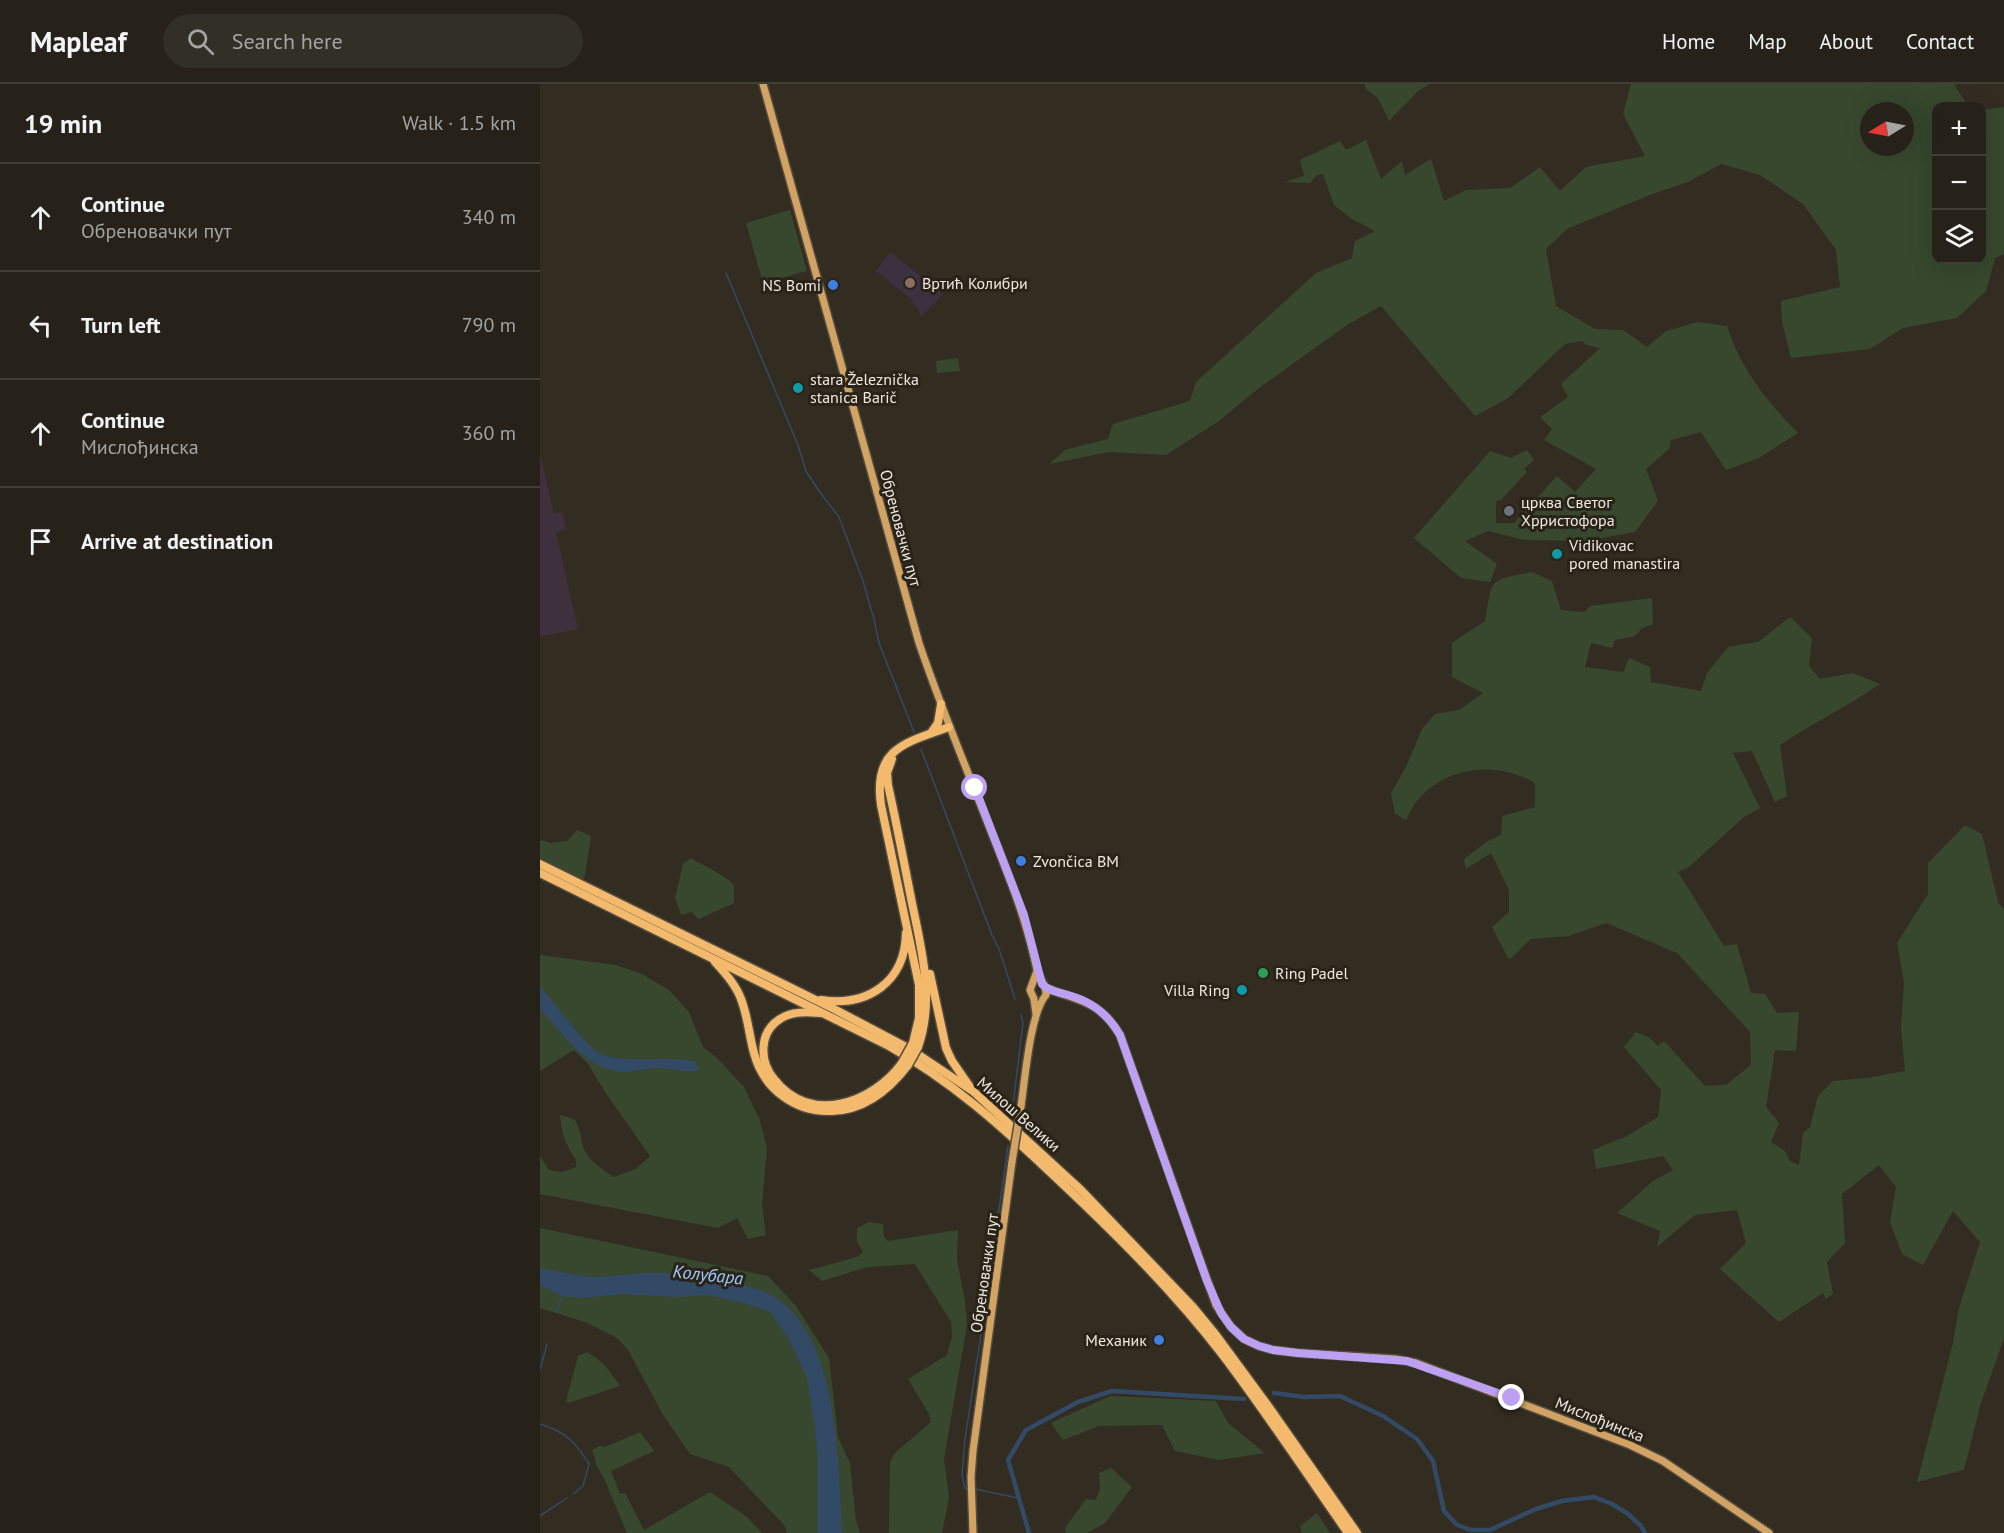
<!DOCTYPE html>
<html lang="en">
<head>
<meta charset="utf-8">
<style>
  :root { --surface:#262219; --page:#322f26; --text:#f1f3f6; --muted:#a4a4a2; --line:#423f38 }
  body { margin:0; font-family:"PT Sans",sans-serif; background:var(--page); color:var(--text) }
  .controls { position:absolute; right:18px; top:18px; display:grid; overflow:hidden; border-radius:12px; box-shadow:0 6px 24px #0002 }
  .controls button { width:54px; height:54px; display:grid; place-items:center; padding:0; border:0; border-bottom:2px solid var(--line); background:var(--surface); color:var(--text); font:30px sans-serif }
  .compass { position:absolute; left:1320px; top:18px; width:54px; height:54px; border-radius:50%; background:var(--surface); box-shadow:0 6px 24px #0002; rotate:260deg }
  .stop { position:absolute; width:18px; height:18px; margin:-14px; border:4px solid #bca0f2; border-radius:50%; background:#fff }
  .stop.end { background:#bca0f2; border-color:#fff; box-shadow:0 2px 6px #0008 }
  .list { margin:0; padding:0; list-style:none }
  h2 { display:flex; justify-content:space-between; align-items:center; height:78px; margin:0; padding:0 24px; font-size:26px }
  h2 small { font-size:20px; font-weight:400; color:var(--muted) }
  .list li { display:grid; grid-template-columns:39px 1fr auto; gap:18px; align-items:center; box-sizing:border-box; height:108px; padding:0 24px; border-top:2px solid var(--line) }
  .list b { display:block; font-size:22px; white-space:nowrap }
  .list p { margin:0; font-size:20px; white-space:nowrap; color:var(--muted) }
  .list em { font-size:20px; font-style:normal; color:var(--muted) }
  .icon { flex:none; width:33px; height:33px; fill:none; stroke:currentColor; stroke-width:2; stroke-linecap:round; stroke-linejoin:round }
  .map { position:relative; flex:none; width:1464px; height:1449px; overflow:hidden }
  header { display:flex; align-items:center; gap:36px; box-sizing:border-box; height:84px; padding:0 30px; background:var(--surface); border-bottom:2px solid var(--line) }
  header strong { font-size:28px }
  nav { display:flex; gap:33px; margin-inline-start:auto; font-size:21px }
  .search { width:420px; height:54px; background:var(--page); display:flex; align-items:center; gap:15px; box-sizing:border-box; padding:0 21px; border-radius:33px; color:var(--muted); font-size:22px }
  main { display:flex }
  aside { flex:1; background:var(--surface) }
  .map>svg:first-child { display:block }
  .industrial { fill:#3e303c }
  .education { fill:#3b3140 }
  .green { fill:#37482e; fill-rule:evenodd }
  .water { fill:#334a66 }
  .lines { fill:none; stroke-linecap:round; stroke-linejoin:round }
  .stream { stroke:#334a66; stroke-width:1.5 }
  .canal { stroke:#334a66; stroke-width:4.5 }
  .major-casing { stroke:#514b40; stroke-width:10 }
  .highway-casing { stroke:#514b40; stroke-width:11 }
  .major { stroke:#d2a363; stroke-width:7 }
  .highway { stroke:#f3b96c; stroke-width:8 }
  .major-bridge-casing { stroke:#514b40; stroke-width:10; stroke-linecap:butt }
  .highway-bridge-casing { stroke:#514b40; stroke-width:11; stroke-linecap:butt }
  .major-bridge { stroke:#d2a363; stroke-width:7 }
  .highway-bridge { stroke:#f3b96c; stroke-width:8 }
  .route { stroke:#bca0f2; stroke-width:8 }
  .education-dot { fill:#8d6e63; stroke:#292318; stroke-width:2 }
  .shop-dot { fill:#3f7fe0; stroke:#292318; stroke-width:2 }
  .culture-dot { fill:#0f9aa8; stroke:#292318; stroke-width:2 }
  .worship-dot { fill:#6b7280; stroke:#292318; stroke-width:2 }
  .leisure-dot { fill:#2e9e5b; stroke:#292318; stroke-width:2 }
  .labels { text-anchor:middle; stroke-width:6; stroke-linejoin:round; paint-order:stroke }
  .poi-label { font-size:16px; fill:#eeeae2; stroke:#292318; text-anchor:start }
  .street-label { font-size:16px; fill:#eeeae2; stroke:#292318 }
  .water-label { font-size:18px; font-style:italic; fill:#9fc9fd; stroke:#292318 }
</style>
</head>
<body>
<header>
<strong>Mapleaf</strong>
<div class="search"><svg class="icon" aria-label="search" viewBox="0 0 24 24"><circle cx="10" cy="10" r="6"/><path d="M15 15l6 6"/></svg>Search here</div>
<nav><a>Home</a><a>Map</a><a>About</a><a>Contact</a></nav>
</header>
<main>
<aside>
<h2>19 min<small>Walk · 1.5 km</small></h2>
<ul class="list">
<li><svg class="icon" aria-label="ahead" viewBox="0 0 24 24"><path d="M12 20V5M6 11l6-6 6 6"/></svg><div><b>Continue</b><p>Обреновачки пут</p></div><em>340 m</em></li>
<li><svg class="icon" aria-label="left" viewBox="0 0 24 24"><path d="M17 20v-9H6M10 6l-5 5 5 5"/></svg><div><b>Turn left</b></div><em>790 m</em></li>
<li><svg class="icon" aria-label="ahead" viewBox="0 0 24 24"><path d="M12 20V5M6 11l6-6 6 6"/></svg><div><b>Continue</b><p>Мислођинска</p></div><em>360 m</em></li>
<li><svg class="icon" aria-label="arrive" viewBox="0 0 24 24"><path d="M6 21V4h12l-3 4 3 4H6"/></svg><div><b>Arrive at destination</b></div></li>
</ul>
</aside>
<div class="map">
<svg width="1464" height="1449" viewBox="0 0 1464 1449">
  <rect width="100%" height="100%" fill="#332d21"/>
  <!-- industrial -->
  <polygon class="industrial" points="0,370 14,430 22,428 26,445 16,448 38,545 0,553"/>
  <!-- education -->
  <polygon class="education" points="350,168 403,210 381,233 379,227 371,215 336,187"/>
  <!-- green -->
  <g class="green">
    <polygon points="824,0 890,0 877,8 849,37 838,14 827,6"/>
    <path d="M1091 0H1414L1428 22H1396V176H1442V26L1464 23V170L1455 174 1446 207 1417 234 1363 244 1330 265 1251 274 1242 238 1241 217 1300 203 1296 166 1263 120 1220 91 1181 80 1148 98 1107 112 1027 145 1006 165 1016 222 1055 245 1083 246 1107 263 1126 247 1158 238 1187 242C1200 284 1228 319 1258 349L1219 374 1186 386 1161 348 1131 356 1129 365 1106 385 1118 417 1095 448 1045 457 984 456 948 447 925 457 957 480 950 498 921 494 874 454 950 367 971 374 987 366 994 376 984 385 987 388 961 416 956 417V439H974L1017 392 1035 408 1056 385 1004 356 1012 345 1000 333 1028 313 1021 300 1060 264 1046 261 1042 257 1025 260 967 315 935 332 841 222 807 241 719 304 679 337 626 371 569 368 509 380 525 366 568 355 573 340 650 317 656 298 776 189 812 174 815 157 835 147 812 135 794 121 783 90 777 91 770 99 745 98 764 92 760 76 800 57 806 66 826 56 841 95 862 77 865 91 891 75 904 117 926 106 970 104 1000 83 1020 107 1046 83 1105 72 1083 30ZM1329 27H1365V63H1329Z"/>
    <polygon points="250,126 267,187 223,199 206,139"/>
    <polygon points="418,274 420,287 397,289 396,277"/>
    <path d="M992 488 1012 497 1021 526 1045 528 1050 522 1112 514 1113 540 1102 544 1095 552 1075 556 1072 564 1051 559 1045 583 1083 588 1089 574 1110 583 1111 598 1161 607 1167 589 1188 563 1218 558 1250 533 1272 554 1269 582 1280 595 1313 589 1340 600C1308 622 1273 639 1240 661L1247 712 1235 718 1212 667 1193 669 1220 724 1204 733 1149 783 1138 788 1184 862 1197 860 1211 909 1225 910 1237 929 1259 928 1256 967 1235 966 1226 1023 1239 1039 1231 1058 1245 1067 1250 1077 1259 1081 1263 1049 1270 1043 1278 1012 1293 997 1327 994 1365 987 1361 945 1364 898 1357 859 1388 810V779L1425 741 1442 750 1458 818 1464 825V1254L1440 1322 1424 1386 1377 1398 1413 1259 1419 1224 1440 1158 1413 1127 1383 1181 1362 1170 1350 1138 1356 1103 1339 1081 1302 1110 1305 1159 1287 1178 1293 1210 1286 1215 1283 1209 1239 1238 1180 1185 1206 1159 1197 1126 1155 1131 1117 1163 1120 1147 1077 1129 1113 1097 1133 1086 1123 1072 1056 1085 1053 1066 1087 1052 1118 1033 1121 1006 1084 963 1096 948 1110 954 1118 962 1124 957 1165 1002 1186 1001 1211 981 1210 948 1137 869 1066 839 1029 852 991 855 969 876 952 843 969 828V806L951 769 926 785 924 775 946 758 961 751 962 732 995 723V699C958 677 907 681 878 716 873 721 870 729 866 736L855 730 851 709 867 681 882 645 895 630 919 626 943 609 912 593V559L945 537C953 493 947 497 992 488Z"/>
    <polygon points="37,746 51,752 45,791 37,809 23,807 14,792 0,782 0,756 11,759 27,757"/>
    <path d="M151 774C166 784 182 788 194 801V819L159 835 151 828 141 831 135 814 143 780Z"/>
    <path d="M0 871 76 881 102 890 129 906 149 928 163 963 177 974 204 1003 219 1034 227 1064 222 1121 226 1151 208 1155 197 1134 178 1144 0 1110V1072L9 1086 22 1088 36 1083V1076C26 1062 21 1048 20 1031L34 1035C42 1046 40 1056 45 1067 51 1079 64 1086 74 1093L96 1085 110 1072 67 1011 48 980 34 966 0 987Z"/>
    <polygon points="329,1138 343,1140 344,1153 348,1157 418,1146 417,1176 425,1217 427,1241 404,1375 409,1413 402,1449 349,1449 350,1378 356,1368 391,1338 389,1330 368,1295 407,1271 412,1252 411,1238 375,1180 328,1183 282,1197 269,1186 317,1173 323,1168 317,1157 317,1144"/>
    <polygon points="0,1144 228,1192 256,1222 289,1274 298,1353 310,1379 316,1436 320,1449 247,1449 245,1442 189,1383 150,1370 122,1329 88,1266 77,1254 45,1238 0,1224"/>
    <path d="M47 1268C62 1276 71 1288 80 1302L28 1319 26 1317 38 1272Z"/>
    <polygon points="570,1312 676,1317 688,1339 725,1369 679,1376 635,1367 622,1341 559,1342 523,1356 511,1339"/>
    <polygon points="100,1348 114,1367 71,1387 80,1410 85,1409 104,1446 170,1408 207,1433 222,1449 87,1449 63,1392 58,1385 52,1366 59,1362 65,1363"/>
    <polygon points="571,1384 592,1403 565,1439 547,1449 526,1449 525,1444 546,1415 556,1416 560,1405 559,1389"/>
    <polygon points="777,1429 790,1449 762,1449 760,1442"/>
  </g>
  <!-- water -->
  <g class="water">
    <path d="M0 902C14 918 43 959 59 969 68 974 81 975 91 975 114 977 134 972 156 978L158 987C144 988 130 984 116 984 105 984 94 988 84 988 45 986 24 950 0 925Z"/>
    <path d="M0 1184C18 1187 36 1192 54 1193 77 1193 99 1188 122 1189 151 1192 199 1197 225 1208 300 1242 298 1379 302 1449H278V1376L275 1345 267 1293 248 1254 230 1228 205 1219 167 1211 138 1213 82 1210 41 1214 22 1212 0 1201Z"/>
  </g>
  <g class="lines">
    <!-- stream -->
    <g class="stream">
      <polyline points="186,189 258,361 266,387 279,407 299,433 323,497 334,535 339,559 374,648"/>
      <polyline points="381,665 452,851 459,865 475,915"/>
      <polyline points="471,1037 483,939 481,931"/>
      <polyline points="448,1203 468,1062"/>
      <polyline points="17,1228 22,1212"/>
      <polyline points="0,1286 7,1260"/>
      <path d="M0 1340C26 1348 35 1358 49 1380L43 1402 33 1410"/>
      <polyline points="435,1405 478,1414"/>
      <polyline points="428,1406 425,1404 422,1391 425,1355 445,1224"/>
      <polyline points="0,1432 27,1414"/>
    </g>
    <!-- canal -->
    <g class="canal">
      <polyline points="734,1309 764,1313 800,1312 843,1332 877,1355 893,1377 904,1427 917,1441 931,1446 950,1446 996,1425 1022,1417 1054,1413 1072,1420 1087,1429 1101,1442 1105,1449"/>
      <polyline points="489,1449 468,1376 486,1346 538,1318 572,1307 704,1315"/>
    </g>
    <defs>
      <g id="major">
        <path d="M223 0 379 559C401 624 428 688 453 752 471 797 487 838 497 886 499 895 507 902 506 911 490 929 485 996 481 1022"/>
        <path d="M506 904C539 917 560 917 580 951L676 1221 691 1243 704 1255 719 1262 733 1266 758 1269 855 1275 876 1279 1090 1361 1123 1377 1229 1449"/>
        <polyline points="496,930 494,915 490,906 497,887"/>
        <polyline points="433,1449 431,1393 433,1367 472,1078"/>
      </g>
      <g id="highway">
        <polyline points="391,649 398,639 401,620"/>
        <path d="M352 675 347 689 348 701C356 737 363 773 370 809 380 861 396 912 378 963"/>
        <polyline points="0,780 294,925 370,965 434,1008 541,1106 653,1223 676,1251 731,1326 817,1449"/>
        <path d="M0 789 349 962C412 998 458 1039 510 1088 571 1145 631 1204 682 1270 726 1328 766 1389 808 1449"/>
        <path d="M175 878C185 889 196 901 201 915 208 933 209 951 214 969 223 1004 255 1029 292 1027 324 1026 349 1006 368 981"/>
        <polyline points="390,890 406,964 412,977 430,1003"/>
        <path d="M281 916C328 923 365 898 366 849"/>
        <path d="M280 929C267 928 252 927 240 935 219 948 219 977 234 995 270 1042 333 1019 362 979"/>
        <path d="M373 959 379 934V901L341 721C333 665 364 659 409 643"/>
      </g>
    </defs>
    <!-- major casing -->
    <use href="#major" class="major-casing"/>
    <!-- highway casing -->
    <use href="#highway" class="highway-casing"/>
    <!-- major -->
    <use href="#major" class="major"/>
    <!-- highway -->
    <use href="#highway" class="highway"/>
    <defs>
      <polyline id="major-bridge" points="472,1078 481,1022"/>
      <g id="highway-bridge">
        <polyline points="362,979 373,959"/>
        <polyline points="368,981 378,963"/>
      </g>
    </defs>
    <!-- major-bridge casing -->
    <use href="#major-bridge" class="major-bridge-casing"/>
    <!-- highway-bridge casing -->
    <use href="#highway-bridge" class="highway-bridge-casing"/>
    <!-- major-bridge -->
    <use href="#major-bridge" class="major-bridge"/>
    <!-- highway-bridge -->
    <use href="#highway-bridge" class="highway-bridge"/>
  </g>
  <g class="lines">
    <!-- route -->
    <path class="route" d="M435 704 484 831 502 900C509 907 518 908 528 911 551 917 568 930 580 951L667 1197 681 1229 691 1243 704 1255 719 1262 733 1266 758 1269 867 1277 972 1314"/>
  </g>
  <!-- markers -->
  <circle class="education-dot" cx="370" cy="199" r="6"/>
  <g class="shop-dot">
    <circle cx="293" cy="201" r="6"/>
    <circle cx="481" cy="777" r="6"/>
    <circle cx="619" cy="1256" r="6"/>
  </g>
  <g class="culture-dot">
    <circle cx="258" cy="304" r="6"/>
    <circle cx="1017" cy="470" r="6"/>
    <circle cx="702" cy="906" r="6"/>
  </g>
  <circle class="worship-dot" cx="969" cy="427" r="6"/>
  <circle class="leisure-dot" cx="723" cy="889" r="6"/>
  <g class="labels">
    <!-- poi labels -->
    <g class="poi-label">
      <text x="382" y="205">Вртић Колибри</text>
      <text x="281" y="207" text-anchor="end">NS Bomi</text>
      <text x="270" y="301">stara Železnička<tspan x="270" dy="18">stanica Barič</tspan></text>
      <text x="981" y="424">црква Светог<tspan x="981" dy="18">Хрристофора</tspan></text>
      <text x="1029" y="467">Vidikovac<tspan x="1029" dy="18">pored manastira</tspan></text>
      <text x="493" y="783">Zvončica BM</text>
      <text x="735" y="895">Ring Padel</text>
      <text x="690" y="912" text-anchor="end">Villa Ring</text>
      <text x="607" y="1262" text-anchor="end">Механик</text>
    </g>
    <!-- street labels -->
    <g class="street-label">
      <text transform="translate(361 444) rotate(75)" y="6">Обреновачки пут</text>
      <text transform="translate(479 1030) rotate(41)" y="6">Милош Велики</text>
      <text transform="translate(444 1189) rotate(-82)" y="6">Обреновачки пут</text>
      <text transform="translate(1060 1335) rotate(22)" y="6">Мислођинска</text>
    </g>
    <!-- water labels -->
    <g class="water-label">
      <text transform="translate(168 1191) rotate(6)" y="6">Колубара</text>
    </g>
  </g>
</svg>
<div class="controls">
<button>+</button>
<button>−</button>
<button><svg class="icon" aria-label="layers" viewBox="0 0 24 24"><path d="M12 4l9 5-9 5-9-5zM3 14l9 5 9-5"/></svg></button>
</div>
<svg class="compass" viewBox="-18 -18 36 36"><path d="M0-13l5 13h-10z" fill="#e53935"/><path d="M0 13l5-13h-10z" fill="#a4a4a2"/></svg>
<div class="stop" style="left:435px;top:704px"></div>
<div class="stop end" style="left:972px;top:1314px"></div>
</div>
</main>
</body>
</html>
